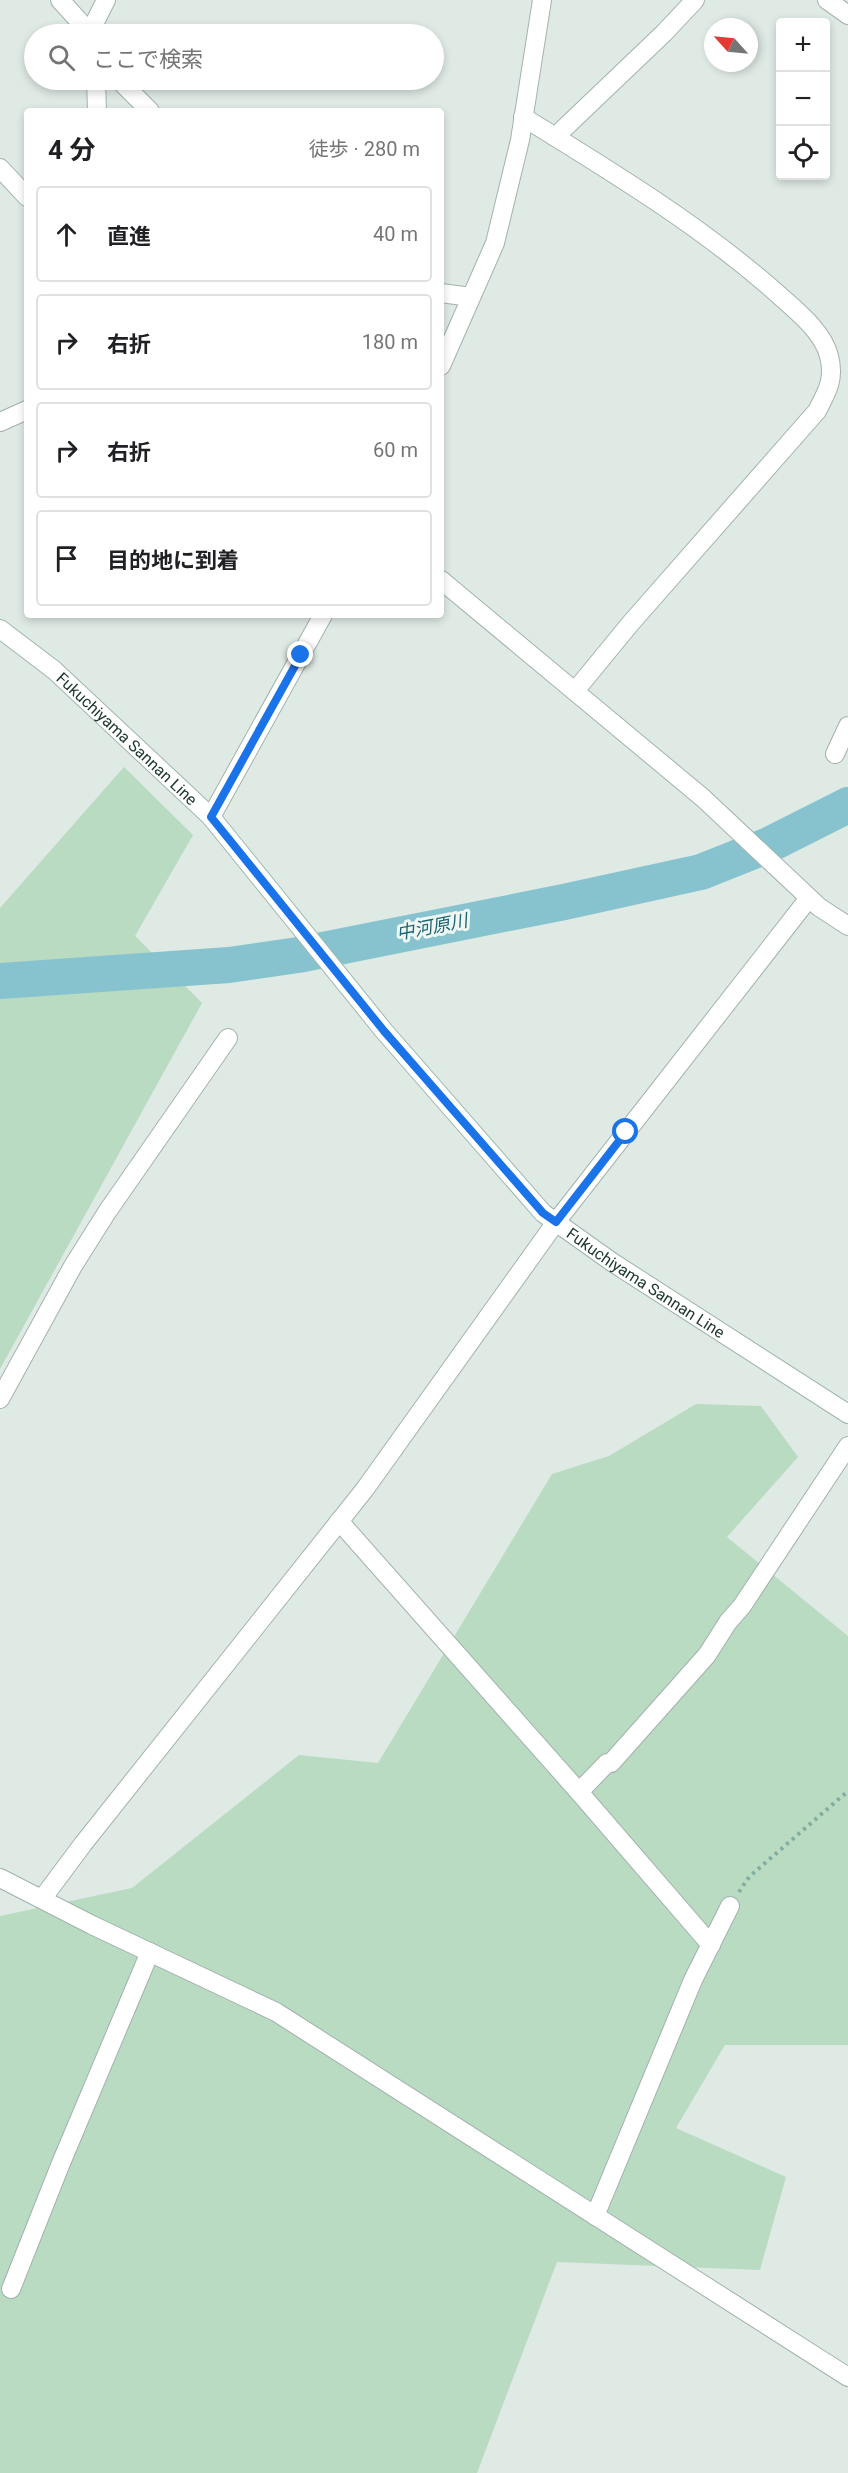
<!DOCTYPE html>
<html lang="ja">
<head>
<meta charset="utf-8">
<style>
  :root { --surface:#fff; --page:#f2f2f2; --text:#202124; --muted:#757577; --line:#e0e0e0 }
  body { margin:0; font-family:Roboto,"Noto Sans JP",sans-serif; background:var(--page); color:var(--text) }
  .controls { position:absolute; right:18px; top:18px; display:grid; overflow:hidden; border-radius:6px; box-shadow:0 3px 9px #0003 }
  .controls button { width:54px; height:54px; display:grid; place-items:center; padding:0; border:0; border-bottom:2px solid var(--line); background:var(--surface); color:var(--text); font:30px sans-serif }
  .compass { position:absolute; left:704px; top:18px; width:54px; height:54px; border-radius:50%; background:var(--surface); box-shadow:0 3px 9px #0003; rotate:297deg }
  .stop { position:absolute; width:18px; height:18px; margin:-14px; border:4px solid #1a73e8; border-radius:50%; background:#fff }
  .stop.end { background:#1a73e8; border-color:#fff; box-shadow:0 2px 6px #0008 }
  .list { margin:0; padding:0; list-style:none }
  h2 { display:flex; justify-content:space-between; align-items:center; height:78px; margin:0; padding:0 24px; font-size:26px }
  h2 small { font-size:20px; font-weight:400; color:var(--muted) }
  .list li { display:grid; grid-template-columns:39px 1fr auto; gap:18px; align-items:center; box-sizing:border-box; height:96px; margin:0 12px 12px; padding:0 12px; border:2px solid var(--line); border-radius:6px }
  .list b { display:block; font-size:22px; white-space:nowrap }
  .list em { font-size:20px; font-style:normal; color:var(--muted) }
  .icon { flex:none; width:33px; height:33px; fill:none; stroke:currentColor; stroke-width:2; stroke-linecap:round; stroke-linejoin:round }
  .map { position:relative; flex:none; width:848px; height:2473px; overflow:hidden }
  .search { position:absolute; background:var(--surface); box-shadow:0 3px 9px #0003; left:24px; top:24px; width:420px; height:66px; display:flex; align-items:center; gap:15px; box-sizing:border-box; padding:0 21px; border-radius:33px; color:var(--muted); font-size:22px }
  .panel { position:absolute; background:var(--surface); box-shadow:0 3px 9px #0003; left:24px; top:108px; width:420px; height:510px; border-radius:6px }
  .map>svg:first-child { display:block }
  .green { fill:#b8dbc2 }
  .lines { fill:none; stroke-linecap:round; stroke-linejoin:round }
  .river { stroke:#87c3cf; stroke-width:36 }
  .street-casing { stroke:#a2b2ac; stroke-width:20 }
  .secondary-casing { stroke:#9eb6ae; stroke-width:20 }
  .path { stroke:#80ada0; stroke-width:4; stroke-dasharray:3 4.5; stroke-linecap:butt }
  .street { stroke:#fff; stroke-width:18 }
  .secondary { stroke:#fff; stroke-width:18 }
  .route { stroke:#1a73e8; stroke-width:8 }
  .labels { text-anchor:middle; stroke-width:6; stroke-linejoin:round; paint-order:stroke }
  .street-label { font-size:16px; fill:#203a33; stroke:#eff7f3 }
  .water-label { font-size:18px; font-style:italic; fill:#1c6474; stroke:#eff7f3 }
</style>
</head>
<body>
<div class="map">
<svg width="848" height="2473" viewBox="0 0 848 2473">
  <rect width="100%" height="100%" fill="#dfeae5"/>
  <!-- green -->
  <g class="green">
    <polygon points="124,767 193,835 135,936 202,1003 0,1369 0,908"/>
    <polygon points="696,1404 761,1406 798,1457 727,1537 848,1636 848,2045 725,2045 676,2128 786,2177 760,2270 557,2262 477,2473 0,2473 0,1916 132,1888 299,1755 378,1763 552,1474 609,1456"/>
  </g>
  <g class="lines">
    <!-- river -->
    <polyline class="river" points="0,981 229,965 298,955 564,902 701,872 769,845 848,805"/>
    <defs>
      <g id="street">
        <polyline points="60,0 90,33"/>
        <polyline points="827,0 848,15"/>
        <polyline points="89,34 106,0"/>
        <polyline points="96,80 97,111"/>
        <polyline points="119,80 150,111"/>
        <path d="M523 117C612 172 703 227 780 296 798 312 823 332 829 356 835 379 827 392 817 411L630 624 575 691"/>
        <polyline points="555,137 664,33 695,0"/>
        <polyline points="0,168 27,197"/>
        <polyline points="441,293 471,297"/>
        <polyline points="441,366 495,243 520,140 542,0"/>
        <polyline points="0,422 27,410"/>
        <polyline points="441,580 703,798 819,907 848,926"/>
        <polyline points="835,754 848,726"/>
        <polyline points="211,817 323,615"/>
        <polyline points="0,1399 73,1266 107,1212 228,1038"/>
        <polyline points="339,1521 579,1792 711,1945"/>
        <polyline points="579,1792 607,1763 611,1763 707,1655 728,1622 742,1606 848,1446"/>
        <polyline points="0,1878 92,1925 276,2012 848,2377"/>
        <polyline points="42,1899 83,1844 365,1489 556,1222 809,898"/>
        <polyline points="595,2216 693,1980 730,1906"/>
        <polyline points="11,2289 61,2163 150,1952"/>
      </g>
      <g id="secondary">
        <path id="s1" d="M0 629 54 670 211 817 384 1031 543 1213 612 1262 848 1414"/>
      </g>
    </defs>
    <!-- street casing -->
    <use href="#street" class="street-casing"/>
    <!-- secondary casing -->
    <use href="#secondary" class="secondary-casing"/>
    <!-- path -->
    <polyline class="path" points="739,1892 749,1877 848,1791"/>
    <!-- street -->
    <use href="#street" class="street"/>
    <!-- secondary -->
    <use href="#secondary" class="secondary"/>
  </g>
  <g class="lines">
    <!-- route -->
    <polyline class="route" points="301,655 211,817 384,1031 543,1213 556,1222 626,1132"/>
  </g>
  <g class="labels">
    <!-- street labels -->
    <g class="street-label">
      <text dy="6" stroke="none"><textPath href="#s1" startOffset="168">Fukuchiyama Sannan Line</textPath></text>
      <text dy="6" stroke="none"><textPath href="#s1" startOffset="924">Fukuchiyama Sannan Line</textPath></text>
    </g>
    <!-- water labels -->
    <g class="water-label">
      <text transform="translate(432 927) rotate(-11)" y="6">中河原川</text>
    </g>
  </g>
</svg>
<div class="controls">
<button>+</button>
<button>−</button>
<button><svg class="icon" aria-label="locate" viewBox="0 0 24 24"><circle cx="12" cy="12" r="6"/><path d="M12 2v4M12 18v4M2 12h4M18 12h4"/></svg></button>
</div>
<svg class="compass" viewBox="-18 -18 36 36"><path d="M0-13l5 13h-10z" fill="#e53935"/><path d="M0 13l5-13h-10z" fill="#757577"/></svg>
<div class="stop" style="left:626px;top:1132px"></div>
<div class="stop end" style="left:301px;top:655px"></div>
<div class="search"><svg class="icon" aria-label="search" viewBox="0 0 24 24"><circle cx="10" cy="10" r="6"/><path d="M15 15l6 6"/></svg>ここで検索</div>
<section class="panel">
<h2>4 分<small>徒歩 · 280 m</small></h2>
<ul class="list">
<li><svg class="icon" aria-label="ahead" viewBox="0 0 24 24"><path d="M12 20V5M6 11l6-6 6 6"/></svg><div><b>直進</b></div><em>40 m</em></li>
<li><svg class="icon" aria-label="right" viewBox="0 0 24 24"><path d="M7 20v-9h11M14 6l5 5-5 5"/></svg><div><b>右折</b></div><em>180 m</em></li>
<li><svg class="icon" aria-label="right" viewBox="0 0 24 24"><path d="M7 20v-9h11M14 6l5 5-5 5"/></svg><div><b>右折</b></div><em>60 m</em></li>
<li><svg class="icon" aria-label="arrive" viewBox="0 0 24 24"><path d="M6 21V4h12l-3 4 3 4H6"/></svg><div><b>目的地に到着</b></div></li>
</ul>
</section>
</div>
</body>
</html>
